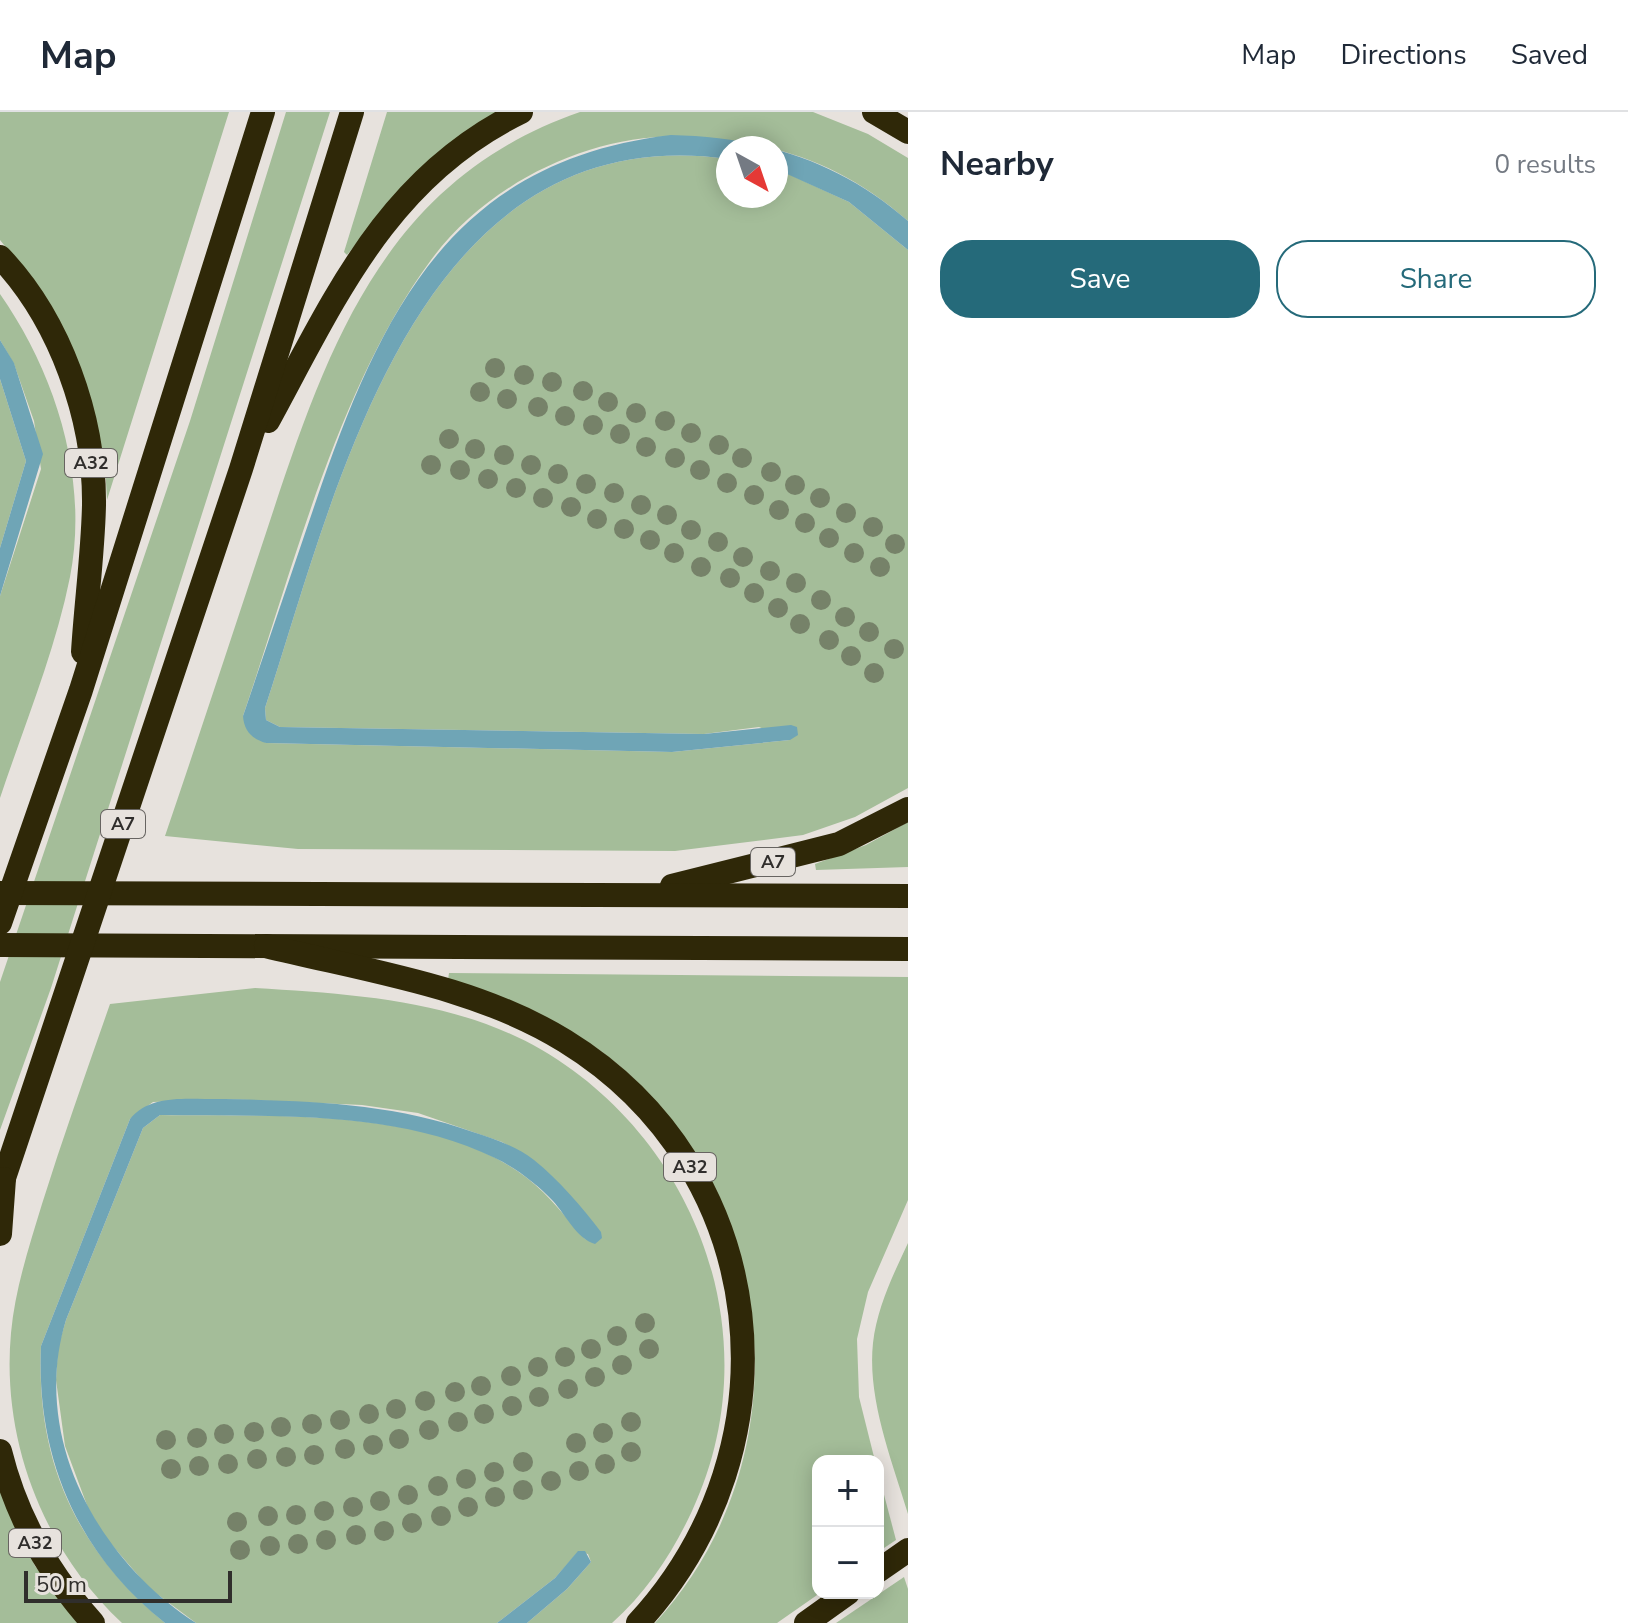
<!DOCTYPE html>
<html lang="en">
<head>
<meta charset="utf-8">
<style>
  :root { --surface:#fff; --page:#f6f6f7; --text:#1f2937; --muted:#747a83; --line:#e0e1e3; --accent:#256a7a }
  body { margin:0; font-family:"Nunito Sans",sans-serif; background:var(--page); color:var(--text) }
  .controls { position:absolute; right:24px; bottom:24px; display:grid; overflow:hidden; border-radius:16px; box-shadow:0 4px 20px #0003 }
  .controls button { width:72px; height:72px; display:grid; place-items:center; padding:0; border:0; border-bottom:2px solid var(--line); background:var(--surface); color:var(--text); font:40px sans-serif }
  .compass { position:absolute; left:716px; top:24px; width:72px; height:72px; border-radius:50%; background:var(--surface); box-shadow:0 4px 20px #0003; rotate:140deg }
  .scale { position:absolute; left:24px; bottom:20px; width:208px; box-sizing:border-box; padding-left:8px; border:4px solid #302e2c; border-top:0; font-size:22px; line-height:28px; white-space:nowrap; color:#302e2c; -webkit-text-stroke:6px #e7e2dd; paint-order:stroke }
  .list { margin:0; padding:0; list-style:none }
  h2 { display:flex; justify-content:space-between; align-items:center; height:104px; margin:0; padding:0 32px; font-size:34px }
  h2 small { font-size:26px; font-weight:400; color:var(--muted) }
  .actions { display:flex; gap:16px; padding:24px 32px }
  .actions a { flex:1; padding:18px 0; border:2px solid var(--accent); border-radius:32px; text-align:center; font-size:28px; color:var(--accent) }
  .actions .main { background:var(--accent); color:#fff }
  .map { position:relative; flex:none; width:908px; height:1511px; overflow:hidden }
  header { display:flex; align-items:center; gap:48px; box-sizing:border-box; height:112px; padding:0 40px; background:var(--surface); border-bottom:2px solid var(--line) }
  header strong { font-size:38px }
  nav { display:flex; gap:44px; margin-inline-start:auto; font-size:28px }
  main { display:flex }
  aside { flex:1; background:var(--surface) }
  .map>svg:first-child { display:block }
  .green { fill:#a4bd99 }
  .water { fill:#6fa5b6 }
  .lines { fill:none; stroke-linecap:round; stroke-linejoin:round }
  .highway { stroke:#2f2808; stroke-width:24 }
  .tree { fill:#768269 }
  .labels { text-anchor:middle; stroke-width:8; stroke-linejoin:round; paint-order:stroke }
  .shield { fill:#e7e2dd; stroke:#676461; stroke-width:2 }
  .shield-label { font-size:18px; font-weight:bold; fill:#302e2c }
</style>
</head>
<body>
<header>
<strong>Map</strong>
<nav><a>Map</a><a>Directions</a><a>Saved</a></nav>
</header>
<main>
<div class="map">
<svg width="908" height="1511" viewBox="0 0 908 1511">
  <rect width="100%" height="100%" fill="#e7e2dd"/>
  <!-- green -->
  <g class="green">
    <polygon points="0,0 229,0 107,388 105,352 96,309 30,165 0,128"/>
    <polygon points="286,0 330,0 51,876 0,1018 0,870 190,309"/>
    <polygon points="387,0 500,0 401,76 347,143 344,140"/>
    <path d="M580 0H813L868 22 908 46V109C843 52 780 31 694 25 597 18 489 69 431 148 338 274 293 457 243 604L266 631 672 640 790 628 759 615 704 622 280 615 266 608 265 596C338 374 417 4 728 47V84H776V57L782 59 849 90 908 138V676L855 705 803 723 675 739 298 737 165 724C197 630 228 536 259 442 321 255 373 72 580 0Z"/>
    <path d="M0 182C56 262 89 367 70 465 55 540 24 614 0 686V484L41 357 34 309 14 252 0 228Z"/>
    <polygon points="0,267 26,349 0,436"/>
    <polygon points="908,710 908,755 816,758 815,752 866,733"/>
    <path d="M449 861 908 865V1088L868 1180 857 1227 859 1285 875 1349H818L820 1481 777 1511H655C802 1352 783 1096 621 955 570 911 511 890 448 868Z"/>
    <path d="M255 876C353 882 456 888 542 938 700 1031 771 1230 692 1399 673 1440 647 1480 612 1511H527L567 1477 591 1450 588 1442 578 1440 555 1466 497 1511H196L149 1476 105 1425 88 1396 65 1334 56 1268 58 1235 66 1208 143 1016 160 1003C272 1005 434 994 527 1066 550 1084 567 1107 586 1128L533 1048 502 1030 418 1001 362 993 225 987 153 990 130 1007 41 1234C36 1350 76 1437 165 1511H122C44 1438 1 1329 11 1221 15 1177 29 1135 42 1092 63 1025 87 958 110 892Z"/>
    <path d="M908 1131V1402C892 1349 867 1287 873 1231 877 1196 893 1163 908 1131Z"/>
    <polygon points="878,1360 896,1428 878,1440"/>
    <polygon points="0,1379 35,1454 78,1511 0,1511"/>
    <polygon points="904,1465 908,1477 908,1511 836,1511"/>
  </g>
  <!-- water -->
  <g class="water">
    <path d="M671 23C761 25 840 49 908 109V138L849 90 776 57V36H728V47C417 4 338 374 265 596L266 608 280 615 704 622 791 613 797 615 798 623 790 628 672 640 266 631C252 627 244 619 243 604 267 533 291 463 315 392 380 202 450 49 671 23Z"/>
    <polygon points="0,228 14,251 43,342 0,484 0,436 26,349 0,267"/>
    <path d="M225 987C310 989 392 991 473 1020 494 1027 516 1034 534 1048 559 1068 582 1095 601 1120L602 1126 595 1132C577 1127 565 1102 553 1089 537 1072 516 1056 495 1046 394 997 270 1005 160 1003L143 1016 66 1208C30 1325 98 1448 196 1511H165C77 1441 36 1345 41 1234L130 1007C151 980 193 988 225 987Z"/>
    <polygon points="578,1439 585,1439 591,1450 567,1477 527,1511 497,1511 555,1466"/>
  </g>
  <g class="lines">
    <!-- highway -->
    <g class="highway">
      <polyline points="874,0 908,20"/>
      <path d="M0 145C60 208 95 306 94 393 93 441 86 491 83 540"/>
      <path d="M268 309C335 186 387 65 521 0"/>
      <polyline points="672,774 839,732 908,697"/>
      <polyline points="0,781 908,784"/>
      <polyline points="0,811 81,578 263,0"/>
      <polyline points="0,833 908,837"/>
      <path d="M266 834C367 859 476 874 565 929 773 1057 800 1335 638 1511"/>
      <polyline points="0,1078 241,357 352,0"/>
      <polyline points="0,1122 4,1067"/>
      <path d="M0 1339C16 1404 49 1462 93 1511"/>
      <polyline points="878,1459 908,1438"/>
      <polyline points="806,1511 848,1481"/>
    </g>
  </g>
  <!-- trees -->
  <g class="tree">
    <circle cx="495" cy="256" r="10"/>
    <circle cx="524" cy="263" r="10"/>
    <circle cx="552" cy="270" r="10"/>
    <circle cx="583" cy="279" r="10"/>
    <circle cx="480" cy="280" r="10"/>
    <circle cx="507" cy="287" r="10"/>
    <circle cx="608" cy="290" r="10"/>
    <circle cx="538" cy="295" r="10"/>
    <circle cx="636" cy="301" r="10"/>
    <circle cx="565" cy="304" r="10"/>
    <circle cx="665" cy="309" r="10"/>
    <circle cx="593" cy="313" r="10"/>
    <circle cx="691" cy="321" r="10"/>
    <circle cx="620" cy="322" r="10"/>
    <circle cx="449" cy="327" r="10"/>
    <circle cx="719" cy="333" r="10"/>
    <circle cx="646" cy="335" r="10"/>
    <circle cx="475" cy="337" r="10"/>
    <circle cx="504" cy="343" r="10"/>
    <circle cx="675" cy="346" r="10"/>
    <circle cx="742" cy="346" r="10"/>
    <circle cx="431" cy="353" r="10"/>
    <circle cx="531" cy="353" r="10"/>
    <circle cx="460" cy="358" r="10"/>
    <circle cx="700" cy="358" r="10"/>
    <circle cx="771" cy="360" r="10"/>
    <circle cx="558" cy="362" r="10"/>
    <circle cx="488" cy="367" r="10"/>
    <circle cx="727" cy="371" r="10"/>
    <circle cx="586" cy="372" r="10"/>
    <circle cx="795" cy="373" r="10"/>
    <circle cx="516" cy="376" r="10"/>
    <circle cx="614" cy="381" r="10"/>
    <circle cx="754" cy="383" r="10"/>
    <circle cx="543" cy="386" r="10"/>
    <circle cx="820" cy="386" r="10"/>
    <circle cx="641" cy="393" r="10"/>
    <circle cx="571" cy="395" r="10"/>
    <circle cx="779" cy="398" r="10"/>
    <circle cx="846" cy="401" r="10"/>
    <circle cx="667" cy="403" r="10"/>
    <circle cx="597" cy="407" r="10"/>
    <circle cx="805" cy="411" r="10"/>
    <circle cx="873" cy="415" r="10"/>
    <circle cx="624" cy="417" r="10"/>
    <circle cx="691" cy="418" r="10"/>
    <circle cx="829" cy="426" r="10"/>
    <circle cx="650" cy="428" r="10"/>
    <circle cx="718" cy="430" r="10"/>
    <circle cx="895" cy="432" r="10"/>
    <circle cx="674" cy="441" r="10"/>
    <circle cx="854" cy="441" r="10"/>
    <circle cx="743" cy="445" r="10"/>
    <circle cx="701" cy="455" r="10"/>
    <circle cx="880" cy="455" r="10"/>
    <circle cx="770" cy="459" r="10"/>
    <circle cx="730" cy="466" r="10"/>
    <circle cx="796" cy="471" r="10"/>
    <circle cx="754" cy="481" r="10"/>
    <circle cx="821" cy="488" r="10"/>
    <circle cx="778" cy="496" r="10"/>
    <circle cx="845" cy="505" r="10"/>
    <circle cx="800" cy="512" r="10"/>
    <circle cx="869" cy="520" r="10"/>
    <circle cx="829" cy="528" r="10"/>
    <circle cx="894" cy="537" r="10"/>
    <circle cx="851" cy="544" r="10"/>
    <circle cx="874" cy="561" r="10"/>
    <circle cx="645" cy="1211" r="10"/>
    <circle cx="617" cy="1224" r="10"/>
    <circle cx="591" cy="1237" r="10"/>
    <circle cx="649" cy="1237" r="10"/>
    <circle cx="565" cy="1245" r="10"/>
    <circle cx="622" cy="1253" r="10"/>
    <circle cx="538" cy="1255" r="10"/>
    <circle cx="511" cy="1264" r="10"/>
    <circle cx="595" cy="1265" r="10"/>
    <circle cx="481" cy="1274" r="10"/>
    <circle cx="568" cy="1277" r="10"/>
    <circle cx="455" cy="1280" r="10"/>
    <circle cx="539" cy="1285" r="10"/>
    <circle cx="425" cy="1289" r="10"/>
    <circle cx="512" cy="1294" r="10"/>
    <circle cx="396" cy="1297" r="10"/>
    <circle cx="369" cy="1302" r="10"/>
    <circle cx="484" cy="1302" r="10"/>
    <circle cx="340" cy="1308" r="10"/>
    <circle cx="458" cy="1310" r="10"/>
    <circle cx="631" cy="1310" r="10"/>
    <circle cx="312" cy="1312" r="10"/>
    <circle cx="281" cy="1315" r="10"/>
    <circle cx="429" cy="1318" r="10"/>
    <circle cx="254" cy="1320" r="10"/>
    <circle cx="603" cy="1321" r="10"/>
    <circle cx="224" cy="1322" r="10"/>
    <circle cx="197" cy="1326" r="10"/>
    <circle cx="399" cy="1327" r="10"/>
    <circle cx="166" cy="1328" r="10"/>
    <circle cx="576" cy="1331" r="10"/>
    <circle cx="373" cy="1333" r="10"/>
    <circle cx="345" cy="1337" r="10"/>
    <circle cx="631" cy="1340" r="10"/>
    <circle cx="314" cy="1343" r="10"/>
    <circle cx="286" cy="1345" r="10"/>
    <circle cx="257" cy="1347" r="10"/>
    <circle cx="523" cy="1350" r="10"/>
    <circle cx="228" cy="1352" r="10"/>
    <circle cx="605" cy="1352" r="10"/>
    <circle cx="199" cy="1354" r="10"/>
    <circle cx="171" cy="1357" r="10"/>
    <circle cx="579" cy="1359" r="10"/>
    <circle cx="494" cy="1360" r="10"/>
    <circle cx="466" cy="1367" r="10"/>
    <circle cx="551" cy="1369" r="10"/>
    <circle cx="438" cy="1374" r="10"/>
    <circle cx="523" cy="1378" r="10"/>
    <circle cx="408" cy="1383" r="10"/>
    <circle cx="495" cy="1385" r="10"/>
    <circle cx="380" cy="1389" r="10"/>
    <circle cx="353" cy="1395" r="10"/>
    <circle cx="468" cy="1395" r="10"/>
    <circle cx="324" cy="1399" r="10"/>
    <circle cx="296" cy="1403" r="10"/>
    <circle cx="268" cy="1404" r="10"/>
    <circle cx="441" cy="1404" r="10"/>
    <circle cx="237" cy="1410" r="10"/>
    <circle cx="412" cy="1411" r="10"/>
    <circle cx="384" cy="1419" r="10"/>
    <circle cx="356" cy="1423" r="10"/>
    <circle cx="326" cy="1428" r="10"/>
    <circle cx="298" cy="1432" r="10"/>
    <circle cx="270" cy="1434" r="10"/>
    <circle cx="240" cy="1438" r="10"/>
  </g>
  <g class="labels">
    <!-- shield labels -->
    <g class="shield">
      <rect x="65" y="337" width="52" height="28" rx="6"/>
      <rect x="101" y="698" width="44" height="28" rx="6"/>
      <rect x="751" y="736" width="44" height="28" rx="6"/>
      <rect x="664" y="1041" width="52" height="28" rx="6"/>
      <rect x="9" y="1417" width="52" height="28" rx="6"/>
    </g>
    <g class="shield-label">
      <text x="91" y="357">A32</text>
      <text x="123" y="718">A7</text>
      <text x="773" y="756">A7</text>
      <text x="690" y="1061">A32</text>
      <text x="35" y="1437">A32</text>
    </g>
  </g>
</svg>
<div class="controls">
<button>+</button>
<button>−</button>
</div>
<svg class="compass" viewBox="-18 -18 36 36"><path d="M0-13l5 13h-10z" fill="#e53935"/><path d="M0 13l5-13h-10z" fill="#747a83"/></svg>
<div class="scale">50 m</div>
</div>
<aside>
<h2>Nearby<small>0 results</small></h2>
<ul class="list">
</ul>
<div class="actions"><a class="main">Save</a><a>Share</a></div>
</aside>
</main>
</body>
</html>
